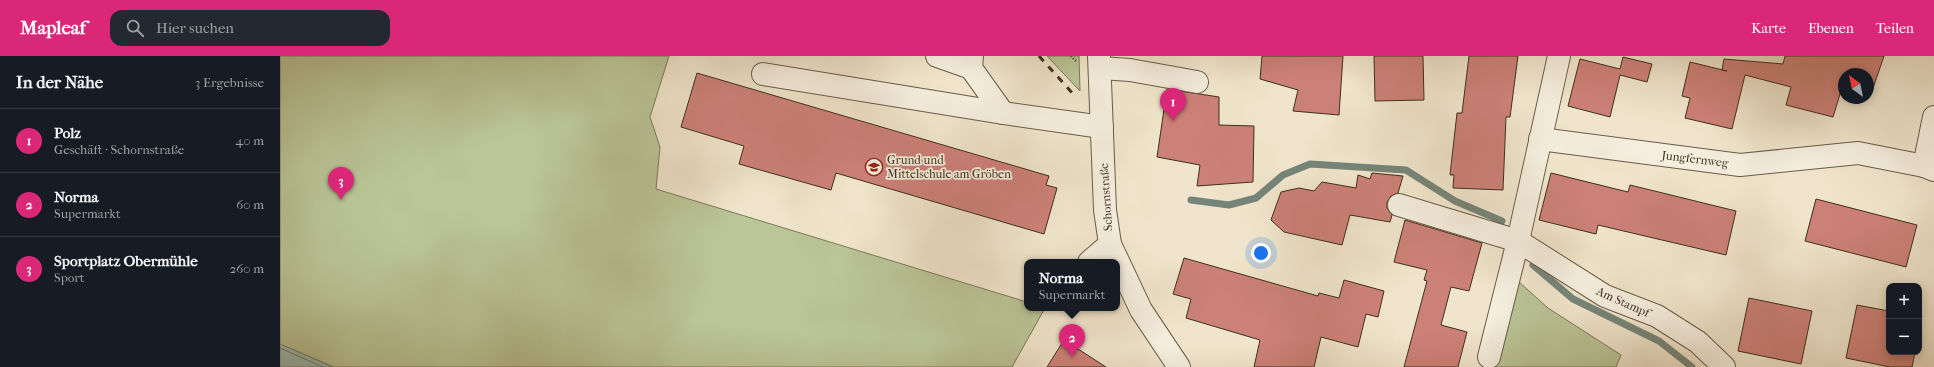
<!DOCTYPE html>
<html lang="de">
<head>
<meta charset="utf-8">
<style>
  :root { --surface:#171b24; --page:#242831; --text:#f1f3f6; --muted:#9ea1a6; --line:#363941; --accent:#db2777 }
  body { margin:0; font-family:"IM FELL French Canon",serif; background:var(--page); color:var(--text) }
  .controls { position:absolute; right:12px; bottom:12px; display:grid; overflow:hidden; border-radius:8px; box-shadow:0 2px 10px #0003 }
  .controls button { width:36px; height:36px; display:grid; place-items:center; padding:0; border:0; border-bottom:1px solid var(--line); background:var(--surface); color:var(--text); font:20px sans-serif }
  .compass { position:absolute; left:1558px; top:12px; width:36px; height:36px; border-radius:50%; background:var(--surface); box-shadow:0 2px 10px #0003; rotate:327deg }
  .you { position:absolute; left:981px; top:197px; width:14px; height:14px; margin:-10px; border:3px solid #fff; border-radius:50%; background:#1a73e8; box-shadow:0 0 0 6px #1a73e833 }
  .badge { display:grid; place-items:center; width:26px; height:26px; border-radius:50%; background:var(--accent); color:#fff; font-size:13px; font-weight:700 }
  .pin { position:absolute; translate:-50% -33px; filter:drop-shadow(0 1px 2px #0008) }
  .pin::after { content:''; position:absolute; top:21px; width:14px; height:12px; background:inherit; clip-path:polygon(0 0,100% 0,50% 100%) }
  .popup { position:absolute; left:744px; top:203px; width:96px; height:52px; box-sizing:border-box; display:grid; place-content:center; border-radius:8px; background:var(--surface); filter:drop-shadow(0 1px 3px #0005); font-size:13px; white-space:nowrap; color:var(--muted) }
  .popup b { font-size:15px; color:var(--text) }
  .popup::after { content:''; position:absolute; left:50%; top:100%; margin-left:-8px; border:8px solid transparent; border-top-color:var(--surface) }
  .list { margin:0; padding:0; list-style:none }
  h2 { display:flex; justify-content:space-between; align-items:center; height:52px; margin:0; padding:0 16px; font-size:17px }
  h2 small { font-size:13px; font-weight:400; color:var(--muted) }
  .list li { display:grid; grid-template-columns:26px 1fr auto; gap:12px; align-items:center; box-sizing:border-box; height:64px; padding:0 16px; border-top:1px solid var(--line) }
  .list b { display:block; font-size:15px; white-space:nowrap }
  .list p { margin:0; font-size:13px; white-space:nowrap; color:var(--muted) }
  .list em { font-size:13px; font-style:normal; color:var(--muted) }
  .icon { flex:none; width:22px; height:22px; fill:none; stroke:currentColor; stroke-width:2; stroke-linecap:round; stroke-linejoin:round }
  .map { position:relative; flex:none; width:1654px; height:311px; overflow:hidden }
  header { display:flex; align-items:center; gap:24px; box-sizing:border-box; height:56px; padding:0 20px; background:var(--accent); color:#fff }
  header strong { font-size:19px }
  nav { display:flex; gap:22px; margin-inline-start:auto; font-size:14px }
  .search { width:280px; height:36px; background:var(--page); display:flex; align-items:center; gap:10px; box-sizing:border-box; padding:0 14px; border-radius:12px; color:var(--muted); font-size:15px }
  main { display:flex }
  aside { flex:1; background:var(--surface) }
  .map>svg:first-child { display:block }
  .green { fill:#bac598; stroke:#7c7a5a }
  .water { fill:#9abfb7; stroke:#768579 }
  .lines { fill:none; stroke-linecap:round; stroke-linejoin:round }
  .shore { stroke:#6c776a; stroke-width:1 }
  .stream { stroke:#768579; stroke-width:7 }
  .building { fill:#cc8178; stroke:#3f2f1c }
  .minor-casing { stroke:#6b5c48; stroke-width:24 }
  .path { stroke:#3f2f1c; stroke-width:2.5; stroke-dasharray:1 2; stroke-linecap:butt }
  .minor { stroke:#f5eede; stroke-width:22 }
  .rail { stroke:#3f2f1c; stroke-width:3; stroke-dasharray:7 7; stroke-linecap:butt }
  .labels { text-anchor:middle; stroke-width:3.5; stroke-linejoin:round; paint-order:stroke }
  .street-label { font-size:12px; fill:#3f2f1c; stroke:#f5eede }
  .poi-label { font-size:12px; fill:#3f2f1c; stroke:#f5eede; text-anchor:start }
</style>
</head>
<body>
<header>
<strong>Mapleaf</strong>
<div class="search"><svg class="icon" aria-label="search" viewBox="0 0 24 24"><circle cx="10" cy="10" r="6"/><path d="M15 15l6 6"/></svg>Hier suchen</div>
<nav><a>Karte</a><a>Ebenen</a><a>Teilen</a></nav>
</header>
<main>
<aside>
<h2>In der Nähe<small>3 Ergebnisse</small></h2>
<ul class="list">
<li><span class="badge">1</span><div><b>Polz</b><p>Geschäft · Schornstraße</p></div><em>40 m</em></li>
<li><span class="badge">2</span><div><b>Norma</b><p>Supermarkt</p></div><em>60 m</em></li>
<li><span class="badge">3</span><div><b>Sportplatz Obermühle</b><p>Sport</p></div><em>260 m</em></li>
</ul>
</aside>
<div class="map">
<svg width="1654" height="311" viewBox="0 0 1654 311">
  <rect width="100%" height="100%" fill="#f0e5cc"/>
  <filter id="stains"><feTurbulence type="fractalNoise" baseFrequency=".005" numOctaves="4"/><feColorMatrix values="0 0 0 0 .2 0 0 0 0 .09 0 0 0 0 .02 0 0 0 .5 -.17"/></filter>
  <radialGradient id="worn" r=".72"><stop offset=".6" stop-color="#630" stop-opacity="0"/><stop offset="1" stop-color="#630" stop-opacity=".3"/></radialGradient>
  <!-- green -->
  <g class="green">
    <polygon points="0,0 389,0 370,61 380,91 376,133 747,246 747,252 765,252 732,311 54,311 0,288"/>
    <polygon points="767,0 799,0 800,35"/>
    <polygon points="1238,225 1268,252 1341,299 1336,311 1214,311 1217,306"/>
  </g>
  <!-- water -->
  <polygon class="water" points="0,288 50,310 53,311 0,311"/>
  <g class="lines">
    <!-- shore -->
    <polyline class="shore" points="0,292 43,311"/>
    <!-- stream -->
    <g class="stream">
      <polyline points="911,144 949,149 976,142 1003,119 1030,108 1126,114 1175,145 1222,165"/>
      <polyline points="1253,209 1293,243 1379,285 1412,311"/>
    </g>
  </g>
  <!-- building -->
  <g class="building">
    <polygon points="982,0 1063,0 1059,59 1013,55 1018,34 980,23"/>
    <polygon points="1094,0 1143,0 1144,44 1095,45"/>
    <polygon points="1189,0 1238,0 1230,61 1226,61 1223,134 1173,132 1174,119 1170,119 1177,57 1182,57"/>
    <polygon points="1505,0 1604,0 1592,35 1588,34 1588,18 1564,18 1564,25 1553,61 1506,49 1511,31 1465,19 1452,73 1405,62 1410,42 1402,40 1410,6 1447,15 1442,14 1444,3 1503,8"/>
    <polygon points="1343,1 1372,8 1367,26 1340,19 1330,61 1288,50 1300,3 1340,13"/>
    <polygon points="417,17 769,120 766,129 777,132 764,178 556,117 551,134 459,108 464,90 401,71"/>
    <polygon points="887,33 939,41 939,69 974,70 973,126 917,130 920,109 877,101"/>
    <polygon points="1092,117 1123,120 1118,137 1111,140 1107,146 1107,152 1112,159 1110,166 1070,159 1062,189 1004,176 991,164 1001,136 1019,132 1034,135 1042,126 1076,132 1078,119 1090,123"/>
    <polygon points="1271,117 1348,136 1350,129 1456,155 1446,199 1318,169 1316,178 1259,164"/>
    <polygon points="1536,143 1637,169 1626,211 1525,185"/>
    <polygon points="1125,164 1202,187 1189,235 1171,231 1161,269 1187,276 1178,311 1124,311 1147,225 1144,224 1147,214 1114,206"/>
    <polygon points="904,202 1038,240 1039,237 1059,242 1064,224 1104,235 1098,261 1086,258 1078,291 1041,281 1034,311 974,311 980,284 906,262 911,243 893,238"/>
    <polygon points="1469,242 1532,255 1521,308 1458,295"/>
    <polygon points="1577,249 1609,255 1609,296 1635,296 1632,311 1610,311 1566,302"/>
    <polygon points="784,284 826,311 767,311"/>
  </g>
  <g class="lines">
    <defs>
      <g id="minor">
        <polyline points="657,0 691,12"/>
        <polyline points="692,0 691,12 723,57"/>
        <polyline points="819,0 825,154 830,188 861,254 899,311"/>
        <polyline points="821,12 850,14 917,26"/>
        <polyline points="483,18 723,57 822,71"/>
        <polyline points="1260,83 1460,109 1578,97 1644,110 1654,114"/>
        <polyline points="1644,110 1654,61"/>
        <polyline points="1119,149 1238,185 1325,240 1377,260 1418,286 1444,311"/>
        <polyline points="809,206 830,188"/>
        <polyline points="1209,301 1238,185 1279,0"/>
      </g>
    </defs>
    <!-- minor casing -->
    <use href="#minor" class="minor-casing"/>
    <!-- path -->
    <polyline class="path" points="791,0 796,5"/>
    <!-- minor -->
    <use href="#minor" class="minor"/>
    <!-- rail -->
    <polyline class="rail" points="759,0 795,40"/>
  </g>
  <!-- icons -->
  <defs>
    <symbol id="school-ring" viewBox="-11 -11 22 22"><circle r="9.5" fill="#f5eede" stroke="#8f2418" stroke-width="1.5"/><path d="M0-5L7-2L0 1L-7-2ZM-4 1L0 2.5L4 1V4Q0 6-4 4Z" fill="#8f2418"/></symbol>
  </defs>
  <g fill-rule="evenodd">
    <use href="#school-ring" x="584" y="101" width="20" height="20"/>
  </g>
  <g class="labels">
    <!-- street labels -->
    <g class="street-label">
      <text transform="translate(1415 103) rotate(7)" y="4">Jungfernweg</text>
      <text transform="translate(826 141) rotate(-94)" y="4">Schornstraße</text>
      <text transform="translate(1343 246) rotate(24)" y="4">Am Stampf</text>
    </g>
    <!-- poi labels -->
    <g class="poi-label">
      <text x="607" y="108">Grund und<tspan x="607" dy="14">Mittelschule am Gröben</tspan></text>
    </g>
  </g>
  <rect width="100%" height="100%" filter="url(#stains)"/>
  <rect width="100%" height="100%" fill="url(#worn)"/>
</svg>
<div class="controls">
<button>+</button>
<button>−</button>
</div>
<svg class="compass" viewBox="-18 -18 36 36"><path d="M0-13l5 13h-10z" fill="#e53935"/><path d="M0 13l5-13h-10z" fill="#9ea1a6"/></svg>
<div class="you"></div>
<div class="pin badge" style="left:893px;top:65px">1</div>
<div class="pin badge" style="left:792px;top:301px">2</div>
<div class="popup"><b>Norma</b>Supermarkt</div>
<div class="pin badge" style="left:61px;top:144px">3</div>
</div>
</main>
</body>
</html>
